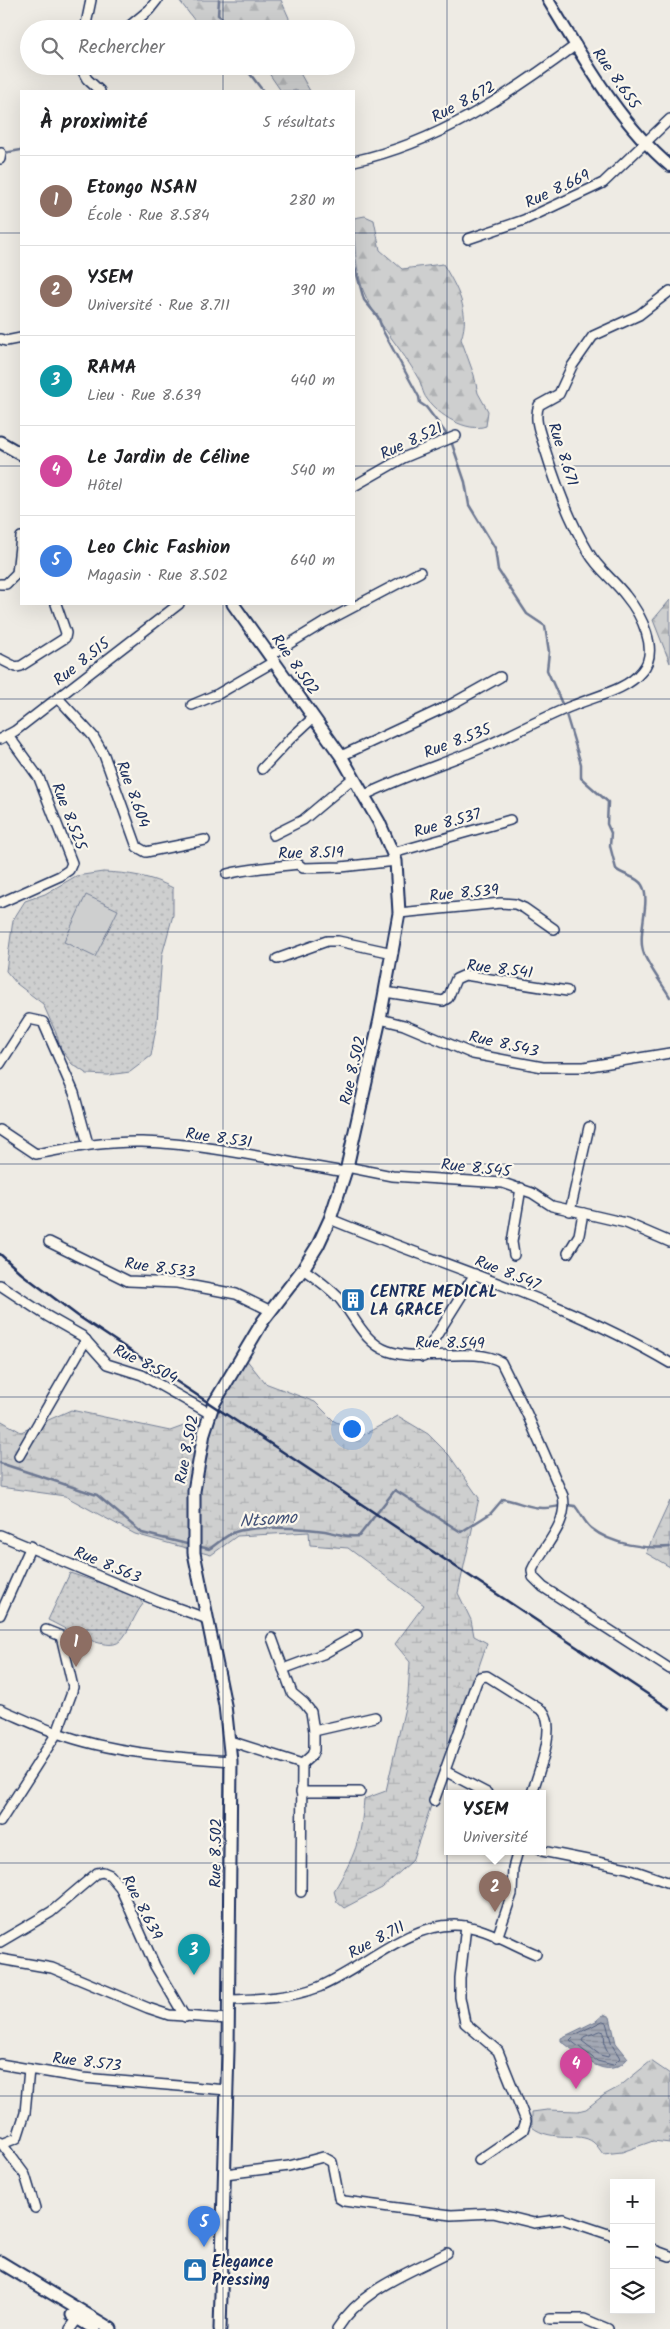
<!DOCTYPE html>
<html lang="fr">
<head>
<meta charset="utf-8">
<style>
  :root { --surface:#fff; --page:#f6f6f6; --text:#202124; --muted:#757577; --line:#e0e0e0; --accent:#1f6fb2 }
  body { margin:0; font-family:Kalam,sans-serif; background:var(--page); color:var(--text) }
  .controls { position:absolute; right:15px; bottom:15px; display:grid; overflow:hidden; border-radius:0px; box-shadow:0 5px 20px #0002 }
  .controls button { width:45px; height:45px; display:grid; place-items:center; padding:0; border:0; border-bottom:1px solid var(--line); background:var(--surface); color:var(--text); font:25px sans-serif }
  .you { position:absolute; left:351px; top:1428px; width:18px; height:18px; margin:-12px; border:4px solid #fff; border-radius:50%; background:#1a73e8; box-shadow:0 0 0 8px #1a73e833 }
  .badge { display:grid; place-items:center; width:32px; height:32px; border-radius:50%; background:var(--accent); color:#fff; font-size:16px; font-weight:700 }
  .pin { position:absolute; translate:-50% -41px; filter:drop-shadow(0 1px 2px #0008) }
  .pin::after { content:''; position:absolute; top:26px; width:18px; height:15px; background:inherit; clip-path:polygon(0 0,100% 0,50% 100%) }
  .popup { position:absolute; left:444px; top:1790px; width:102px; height:65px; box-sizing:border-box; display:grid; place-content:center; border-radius:0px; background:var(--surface); filter:drop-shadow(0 1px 4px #0005); font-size:16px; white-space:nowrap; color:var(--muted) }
  .popup b { font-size:19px; color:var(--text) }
  .popup::after { content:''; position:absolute; left:50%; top:100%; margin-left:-10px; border:10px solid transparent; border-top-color:var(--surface) }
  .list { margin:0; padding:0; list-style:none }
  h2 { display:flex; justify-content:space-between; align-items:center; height:65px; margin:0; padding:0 20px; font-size:21px }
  h2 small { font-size:16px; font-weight:400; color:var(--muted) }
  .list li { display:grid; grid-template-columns:32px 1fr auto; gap:15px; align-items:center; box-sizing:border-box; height:90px; padding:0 20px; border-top:1px solid var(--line) }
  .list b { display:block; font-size:19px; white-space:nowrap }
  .list p { margin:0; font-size:16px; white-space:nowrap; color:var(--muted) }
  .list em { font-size:16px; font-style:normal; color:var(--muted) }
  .icon { flex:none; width:28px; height:28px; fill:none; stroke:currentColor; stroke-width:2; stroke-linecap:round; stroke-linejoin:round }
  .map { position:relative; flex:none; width:670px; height:2329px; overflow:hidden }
  .search { position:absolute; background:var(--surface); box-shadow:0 5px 20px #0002; left:20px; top:20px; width:335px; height:55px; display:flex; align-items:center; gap:12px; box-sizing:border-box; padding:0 18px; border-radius:28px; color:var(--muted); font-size:19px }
  .panel { position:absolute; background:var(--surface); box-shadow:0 5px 20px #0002; left:20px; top:90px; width:335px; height:515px; border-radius:0px }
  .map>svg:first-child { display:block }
  .grass { fill:url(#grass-dots); stroke:#747f96 }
  .forest { fill:url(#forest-firs); stroke:#747f96 }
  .wetland { fill:url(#wetland-marsh); stroke:#747f96 }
  .park { fill:#cecfcf; stroke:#747f96 }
  .water { fill:url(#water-rules); stroke:#6d7892 }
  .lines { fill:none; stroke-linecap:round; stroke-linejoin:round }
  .shore { stroke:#515f80; stroke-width:1 }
  .stream { stroke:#6d7892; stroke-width:2.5 }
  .minor-casing { stroke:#1b2f5e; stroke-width:12 }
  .tertiary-casing { stroke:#1b2f5e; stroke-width:14 }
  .secondary-casing { stroke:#1b2f5e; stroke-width:15 }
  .minor { stroke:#fbf7ec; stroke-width:9 }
  .tertiary { stroke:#fbf7ec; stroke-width:10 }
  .secondary { stroke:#fbf7ec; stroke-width:11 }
  .rail { stroke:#1b2f5e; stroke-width:2.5 }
  .grid { fill:none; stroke:#1b2f5e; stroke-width:1; stroke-opacity:0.55 }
  .labels { text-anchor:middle; stroke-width:4.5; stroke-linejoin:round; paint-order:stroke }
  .street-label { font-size:16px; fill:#1b2f5e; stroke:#fbf7ec }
  .poi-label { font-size:16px; font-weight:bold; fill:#1b2f5e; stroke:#fbf7ec; text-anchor:start }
  .water-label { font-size:18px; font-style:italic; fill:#445378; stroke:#fbf7ec }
</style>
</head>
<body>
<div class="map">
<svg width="670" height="2329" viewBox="0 0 670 2329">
  <defs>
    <pattern id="grass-dots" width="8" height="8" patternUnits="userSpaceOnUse" patternTransform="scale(1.25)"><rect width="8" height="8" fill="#cecfcf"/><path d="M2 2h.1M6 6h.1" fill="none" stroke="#b0b2b4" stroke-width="1.8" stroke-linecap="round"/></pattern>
    <pattern id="forest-firs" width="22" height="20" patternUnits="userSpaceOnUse" patternTransform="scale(1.25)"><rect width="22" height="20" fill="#cecfcf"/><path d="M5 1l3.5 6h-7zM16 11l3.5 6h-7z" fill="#b0b2b4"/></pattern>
    <pattern id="wetland-marsh" width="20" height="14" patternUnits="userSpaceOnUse" patternTransform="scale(1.25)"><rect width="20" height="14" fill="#cecfcf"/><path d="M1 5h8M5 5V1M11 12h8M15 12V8" fill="none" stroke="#b0b2b4"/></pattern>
    <pattern id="water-rules" width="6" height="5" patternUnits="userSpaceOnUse" patternTransform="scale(1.25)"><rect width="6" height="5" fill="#a3a8b4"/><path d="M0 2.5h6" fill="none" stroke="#848996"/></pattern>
  </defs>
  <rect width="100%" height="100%" fill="#eeebe4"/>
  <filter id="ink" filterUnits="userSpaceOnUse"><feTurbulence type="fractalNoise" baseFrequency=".02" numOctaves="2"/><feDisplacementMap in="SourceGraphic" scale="10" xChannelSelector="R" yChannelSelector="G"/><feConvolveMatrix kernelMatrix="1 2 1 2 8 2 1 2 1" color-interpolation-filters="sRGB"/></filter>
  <g filter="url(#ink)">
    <!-- grass -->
    <g class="grass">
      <path d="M103 872C128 873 151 876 173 888V915L162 955 157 1022 151 1056 130 1072 108 1075 87 1074 72 1064 61 1049 56 1033 43 1004 17 984 6 971 13 920 25 901 45 894 76 876Z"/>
      <path d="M70 1573 136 1595 143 1604C134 1615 130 1631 120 1641 107 1654 63 1627 48 1620Z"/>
    </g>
    <!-- forest -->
    <g class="forest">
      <polygon points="179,0 281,0 289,18 288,29 201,29"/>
      <polygon points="264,66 296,66 310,91 281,91"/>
      <path d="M365 216 374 220 380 250 402 269 443 264C457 288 471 311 461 339L474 375 478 393 488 411 486 426C467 433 438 415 427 399 422 393 422 384 418 378 402 348 375 322 363 290 355 267 354 242 354 218Z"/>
      <polygon points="670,600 670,663 653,620"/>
      <path d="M651 2061 670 2074V2143L653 2141 622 2152 603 2154C600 2150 597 2145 593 2142 579 2131 552 2143 532 2127V2112L547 2110 578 2111 586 2109 604 2095 619 2087Z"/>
    </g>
    <!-- wetland -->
    <g class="wetland">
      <path d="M242 1354 265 1383 315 1402 334 1421 363 1435 398 1416 428 1434 449 1455 479 1498 458 1593 471 1620 474 1636 487 1643 412 1861 382 1888 344 1908 337 1902 334 1891C355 1855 361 1841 364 1799L386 1791 408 1694 410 1662 395 1644 424 1605 348 1548 310 1545 309 1532 237 1536 211 1555 135 1534 65 1496 0 1487V1420L21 1432 71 1410 170 1431 192 1423 210 1410Z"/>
      <polygon points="670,1501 670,1567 646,1553"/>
    </g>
    <!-- park -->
    <polygon class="park" points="86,895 118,910 95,957 64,942"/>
    <!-- water -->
    <path class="water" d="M604 2014 610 2017 616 2043 628 2058C607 2084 581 2055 561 2041V2038L596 2021Z"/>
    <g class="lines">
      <!-- shore -->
      <g class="shore">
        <polygon points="603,2021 606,2022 612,2045 620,2058 613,2065 597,2061 570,2040 575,2035"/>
        <polygon points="601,2031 604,2032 605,2046 609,2054 608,2057 600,2055 582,2041 584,2037"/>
      </g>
      <!-- stream -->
      <g class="stream">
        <polyline points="219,0 218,15 229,23 229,29"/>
        <polyline points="244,66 263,91"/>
        <polyline points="4,153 21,150"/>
        <polyline points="354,264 364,300 378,317 383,331 419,397 420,403 426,407 448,436"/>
        <polyline points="451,441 465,482 469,505 495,548 498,570 527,614 545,626 549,652 547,670 563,706"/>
        <path d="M565 711 581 764V778L608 802 607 824 611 833 610 846 616 869C623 876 637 876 642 885 652 901 636 934 644 954 649 967 663 985 670 997"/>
        <polyline points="0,1463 97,1495 142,1533 191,1545"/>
        <path d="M197 1546 209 1549C217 1544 226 1535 235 1532 256 1525 303 1528 325 1531 337 1533 346 1538 359 1536L395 1490 461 1532 491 1513 503 1499C517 1501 529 1508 543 1508 555 1509 561 1503 575 1506 580 1512 585 1523 591 1528 612 1545 645 1549 670 1547"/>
      </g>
      <defs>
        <g id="minor">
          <polyline points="85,29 91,0"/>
          <polyline points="126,29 149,10 157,0"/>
          <polyline points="80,66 87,79 100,91"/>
          <polyline points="0,159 1,153"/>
          <path d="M354 161C437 143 509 95 576 45"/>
          <polyline points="468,239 524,220 603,183 670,119"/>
          <polyline points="0,339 6,341 21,338"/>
          <polyline points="354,486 403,458 456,436"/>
          <polyline points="0,584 6,584 17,573 21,537"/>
          <polyline points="271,655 325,622 420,572"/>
          <polyline points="0,659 16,667 21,666 65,638 66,633 56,604"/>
          <polyline points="58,698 93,736 104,755 137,847 146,852 205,840"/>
          <polyline points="192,705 218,694 275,661"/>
          <polyline points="0,739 15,731 179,604"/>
          <polyline points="341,756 450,705 500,677"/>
          <polyline points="262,769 290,739 314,717"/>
          <path d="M363 796C401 777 440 765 479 749 510 736 540 719 572 706 595 696 626 691 642 671 660 651 641 614 626 596 615 581 598 569 589 553 569 520 556 485 545 449 541 435 533 419 539 405L559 394 572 366 593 336 639 315 670 291"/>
          <polyline points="273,835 303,820 353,778"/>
          <polyline points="393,853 510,820"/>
          <path d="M227 874C250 868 274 867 298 864L303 868 341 867 396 861"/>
          <polyline points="0,903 60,876 69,870 72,863 39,778 8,735"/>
          <polyline points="399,913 501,903 515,904 524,908 554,929"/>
          <polyline points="277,959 327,941 338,941 393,953"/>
          <polyline points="385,992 443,1001 448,998 456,979 465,975 567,991"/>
          <polyline points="380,1019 404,1025 473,1054 543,1067 584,1067 670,1053"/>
          <polyline points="0,1064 29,1019 43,1022 74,1093 88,1144"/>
          <path d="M0 1130 36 1154C71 1148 106 1141 142 1142 210 1144 278 1161 345 1172"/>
          <polyline points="347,1167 392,1176 503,1183 532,1193 552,1206 583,1213 579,1235 568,1253"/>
          <polyline points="570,1211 589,1127"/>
          <polyline points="583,1213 626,1223 670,1242"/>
          <path d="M330 1219C443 1266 564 1300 670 1363"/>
          <polyline points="49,1242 128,1281 177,1283 236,1294 271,1311"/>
          <polyline points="514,1255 512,1242 521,1188"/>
          <path d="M303 1269C316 1278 328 1287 339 1298 354 1315 364 1343 388 1351 421 1363 475 1346 501 1362L527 1414 563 1496C569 1524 543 1546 532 1570L533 1577 543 1587 670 1669"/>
          <polyline points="0,1285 47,1316 82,1336 107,1364 142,1375 209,1413"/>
          <polyline points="423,1357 475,1274"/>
          <polyline points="19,1456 86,1340"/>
          <polyline points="0,1535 158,1601 205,1618"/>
          <polyline points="0,1615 31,1546"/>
          <polyline points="283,1669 323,1654 357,1635"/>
          <path d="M0 1709C19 1717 37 1726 57 1733 112 1753 173 1757 231 1761"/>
          <polyline points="314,1731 375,1717"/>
          <polyline points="230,1741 302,1764 312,1755 314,1750 314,1731 311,1712 304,1703 292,1693 272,1638"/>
          <polyline points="445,1771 487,1793"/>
          <polyline points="301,1792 360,1792"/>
          <path d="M434 1801 477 1681 480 1677 487 1676 543 1711C557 1727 538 1774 532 1793"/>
          <polyline points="0,1822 57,1733 71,1695 73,1687 61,1636 46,1630"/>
          <polyline points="542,1851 627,1868 670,1883"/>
          <polyline points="301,1892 302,1764"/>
          <polyline points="466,1926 460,1978 460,1997 465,2023 498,2051 526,2121 523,2130 479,2160"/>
          <polyline points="497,1938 512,1894 513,1868 518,1851"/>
          <polyline points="0,1942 51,1912 97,1873 103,1872 110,1875 120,1887 155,1966 185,2017"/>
          <polyline points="0,1959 52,1968 148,2008 169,2015 228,2019"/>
          <path d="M229 2000C259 1999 291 1998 319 1987 362 1969 406 1925 454 1925 482 1925 511 1944 536 1954"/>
          <polyline points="0,2064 29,2069"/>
          <polyline points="0,2142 2,2144 17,2138 25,2113 29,2069 83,2078 227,2090"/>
          <polyline points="2,2144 25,2175 35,2208"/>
          <polyline points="225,2174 289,2166 323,2157 332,2162 339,2198 344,2201 451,2215 493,2213 534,2223 563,2219 614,2236"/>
          <polyline points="651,2249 670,2256"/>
          <polyline points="550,2319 584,2319 608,2329"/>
          <polyline points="70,2329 78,2318"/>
          <path d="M337 2329C362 2289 406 2274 447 2253"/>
        </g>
        <path id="tertiary" d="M548 0C583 57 618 122 670 166"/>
        <g id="secondary">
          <polyline points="0,442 21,454"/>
          <polyline points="0,2262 111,2329"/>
          <polyline points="72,2315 95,2329"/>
          <polyline points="220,2329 228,2050 231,1761 225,1705 194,1553 194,1491 204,1433 213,1405 263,1321 303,1269 318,1245 330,1219 347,1167 380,1019 399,913 396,861 379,822 341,756 233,604"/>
        </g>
      </defs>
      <!-- minor casing -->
      <use href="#minor" class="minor-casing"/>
      <!-- tertiary casing -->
      <use href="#tertiary" class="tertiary-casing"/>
      <!-- secondary casing -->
      <use href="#secondary" class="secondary-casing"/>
      <!-- minor -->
      <use href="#minor" class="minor"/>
      <!-- tertiary -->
      <use href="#tertiary" class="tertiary"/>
      <!-- secondary -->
      <use href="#secondary" class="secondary"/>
      <!-- rail -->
      <polyline class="rail" points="0,1254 22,1274 78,1316 670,1709"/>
    </g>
  </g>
  <!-- grid -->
  <path class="grid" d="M223 0V29M447 0V2329M223 66V91M0 233H21M354 233H670M0 466H21M354 466H670M223 604V2329M0 699H670M0 932H670M0 1164H670M0 1397H670M0 1630H670M0 1863H670M0 2096H670"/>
  <!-- icons -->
  <defs>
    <symbol id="building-square" viewBox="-11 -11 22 22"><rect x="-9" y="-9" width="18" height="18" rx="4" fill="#1f6fb2" stroke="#fbf7ec"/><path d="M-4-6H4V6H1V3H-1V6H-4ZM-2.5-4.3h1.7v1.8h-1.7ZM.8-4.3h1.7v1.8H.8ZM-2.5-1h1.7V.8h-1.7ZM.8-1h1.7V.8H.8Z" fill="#fff"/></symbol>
    <symbol id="shop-square" viewBox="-11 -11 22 22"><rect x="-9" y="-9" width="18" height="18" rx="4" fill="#1f6fb2" stroke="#fbf7ec"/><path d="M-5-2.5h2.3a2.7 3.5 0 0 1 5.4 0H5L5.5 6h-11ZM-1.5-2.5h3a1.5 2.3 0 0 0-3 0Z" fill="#fff"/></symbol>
  </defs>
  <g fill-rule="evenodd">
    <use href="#building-square" x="339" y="1286" width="28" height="28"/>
    <use href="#shop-square" x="181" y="2256" width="28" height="28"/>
  </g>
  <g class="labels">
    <!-- street labels -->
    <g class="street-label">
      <text transform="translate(617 78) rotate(55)" y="6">Rue 8.655</text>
      <text transform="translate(463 101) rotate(-28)" y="6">Rue 8.672</text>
      <text transform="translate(557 188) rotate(-25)" y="6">Rue 8.669</text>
      <text transform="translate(411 440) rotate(-25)" y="6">Rue 8.521</text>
      <text transform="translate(564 454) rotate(72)" y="6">Rue 8.671</text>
      <text transform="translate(81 661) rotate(-38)" y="6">Rue 8.515</text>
      <text transform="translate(296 664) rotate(55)" y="6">Rue 8.502</text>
      <text transform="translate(457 740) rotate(-21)" y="6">Rue 8.535</text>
      <text transform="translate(134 794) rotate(70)" y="6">Rue 8.604</text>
      <text transform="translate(70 816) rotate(69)" y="6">Rue 8.525</text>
      <text transform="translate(447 822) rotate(-16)" y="6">Rue 8.537</text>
      <text transform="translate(311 852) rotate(-1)" y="6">Rue 8.519</text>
      <text transform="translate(464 892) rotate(-5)" y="6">Rue 8.539</text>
      <text transform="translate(500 968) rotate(7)" y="6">Rue 8.541</text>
      <text transform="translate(504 1043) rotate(13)" y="6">Rue 8.543</text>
      <text transform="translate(352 1070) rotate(-77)" y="6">Rue 8.502</text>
      <text transform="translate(219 1137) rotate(8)" y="6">Rue 8.531</text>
      <text transform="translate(476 1167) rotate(6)" y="6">Rue 8.545</text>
      <text transform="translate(160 1267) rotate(8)" y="6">Rue 8.533</text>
      <text transform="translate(508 1272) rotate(22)" y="6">Rue 8.547</text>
      <text transform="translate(450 1342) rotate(1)" y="6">Rue 8.549</text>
      <text transform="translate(146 1363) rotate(26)" y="6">Rue 8.504</text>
      <text transform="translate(186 1449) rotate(-79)" y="6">Rue 8.502</text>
      <text transform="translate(108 1564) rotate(23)" y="6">Rue 8.563</text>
      <text transform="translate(215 1853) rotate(-89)" y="6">Rue 8.502</text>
      <text transform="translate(143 1907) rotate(63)" y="6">Rue 8.639</text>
      <text transform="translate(376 1939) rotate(-28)" y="6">Rue 8.711</text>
      <text transform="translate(87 2061) rotate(7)" y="6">Rue 8.573</text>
    </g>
    <!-- poi labels -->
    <g class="poi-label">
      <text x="370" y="1297">CENTRE MEDICAL<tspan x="370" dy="18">LA GRACE</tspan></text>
      <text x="212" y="2267">Elegance<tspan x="212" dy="18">Pressing</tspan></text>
    </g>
    <!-- water labels -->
    <g class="water-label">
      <text transform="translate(268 1519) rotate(-4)" y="6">Ntsomo</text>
    </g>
  </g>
</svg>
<div class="controls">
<button>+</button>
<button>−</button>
<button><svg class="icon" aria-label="layers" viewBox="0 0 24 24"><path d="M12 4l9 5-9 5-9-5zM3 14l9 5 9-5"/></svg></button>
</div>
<div class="you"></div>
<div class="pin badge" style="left:76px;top:1667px;background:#8d6e63">1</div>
<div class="pin badge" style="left:495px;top:1912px;background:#8d6e63">2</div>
<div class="popup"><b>YSEM</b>Université</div>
<div class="pin badge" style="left:194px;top:1975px;background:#0f9aa8">3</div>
<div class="pin badge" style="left:576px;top:2089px;background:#d1479c">4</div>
<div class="pin badge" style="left:204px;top:2247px;background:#3f7fe0">5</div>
<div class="search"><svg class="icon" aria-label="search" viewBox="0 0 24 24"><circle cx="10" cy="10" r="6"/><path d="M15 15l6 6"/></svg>Rechercher</div>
<section class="panel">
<h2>À proximité<small>5 résultats</small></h2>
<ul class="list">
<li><span class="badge" style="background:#8d6e63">1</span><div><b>Etongo NSAN</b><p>École · Rue 8.584</p></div><em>280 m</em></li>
<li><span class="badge" style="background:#8d6e63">2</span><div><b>YSEM</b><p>Université · Rue 8.711</p></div><em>390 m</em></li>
<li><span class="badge" style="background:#0f9aa8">3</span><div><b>RAMA</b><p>Lieu · Rue 8.639</p></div><em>440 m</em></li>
<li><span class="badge" style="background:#d1479c">4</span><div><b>Le Jardin de Céline</b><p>Hôtel</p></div><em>540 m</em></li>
<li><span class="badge" style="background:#3f7fe0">5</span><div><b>Leo Chic Fashion</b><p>Magasin · Rue 8.502</p></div><em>640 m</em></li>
</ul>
</section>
</div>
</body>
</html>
